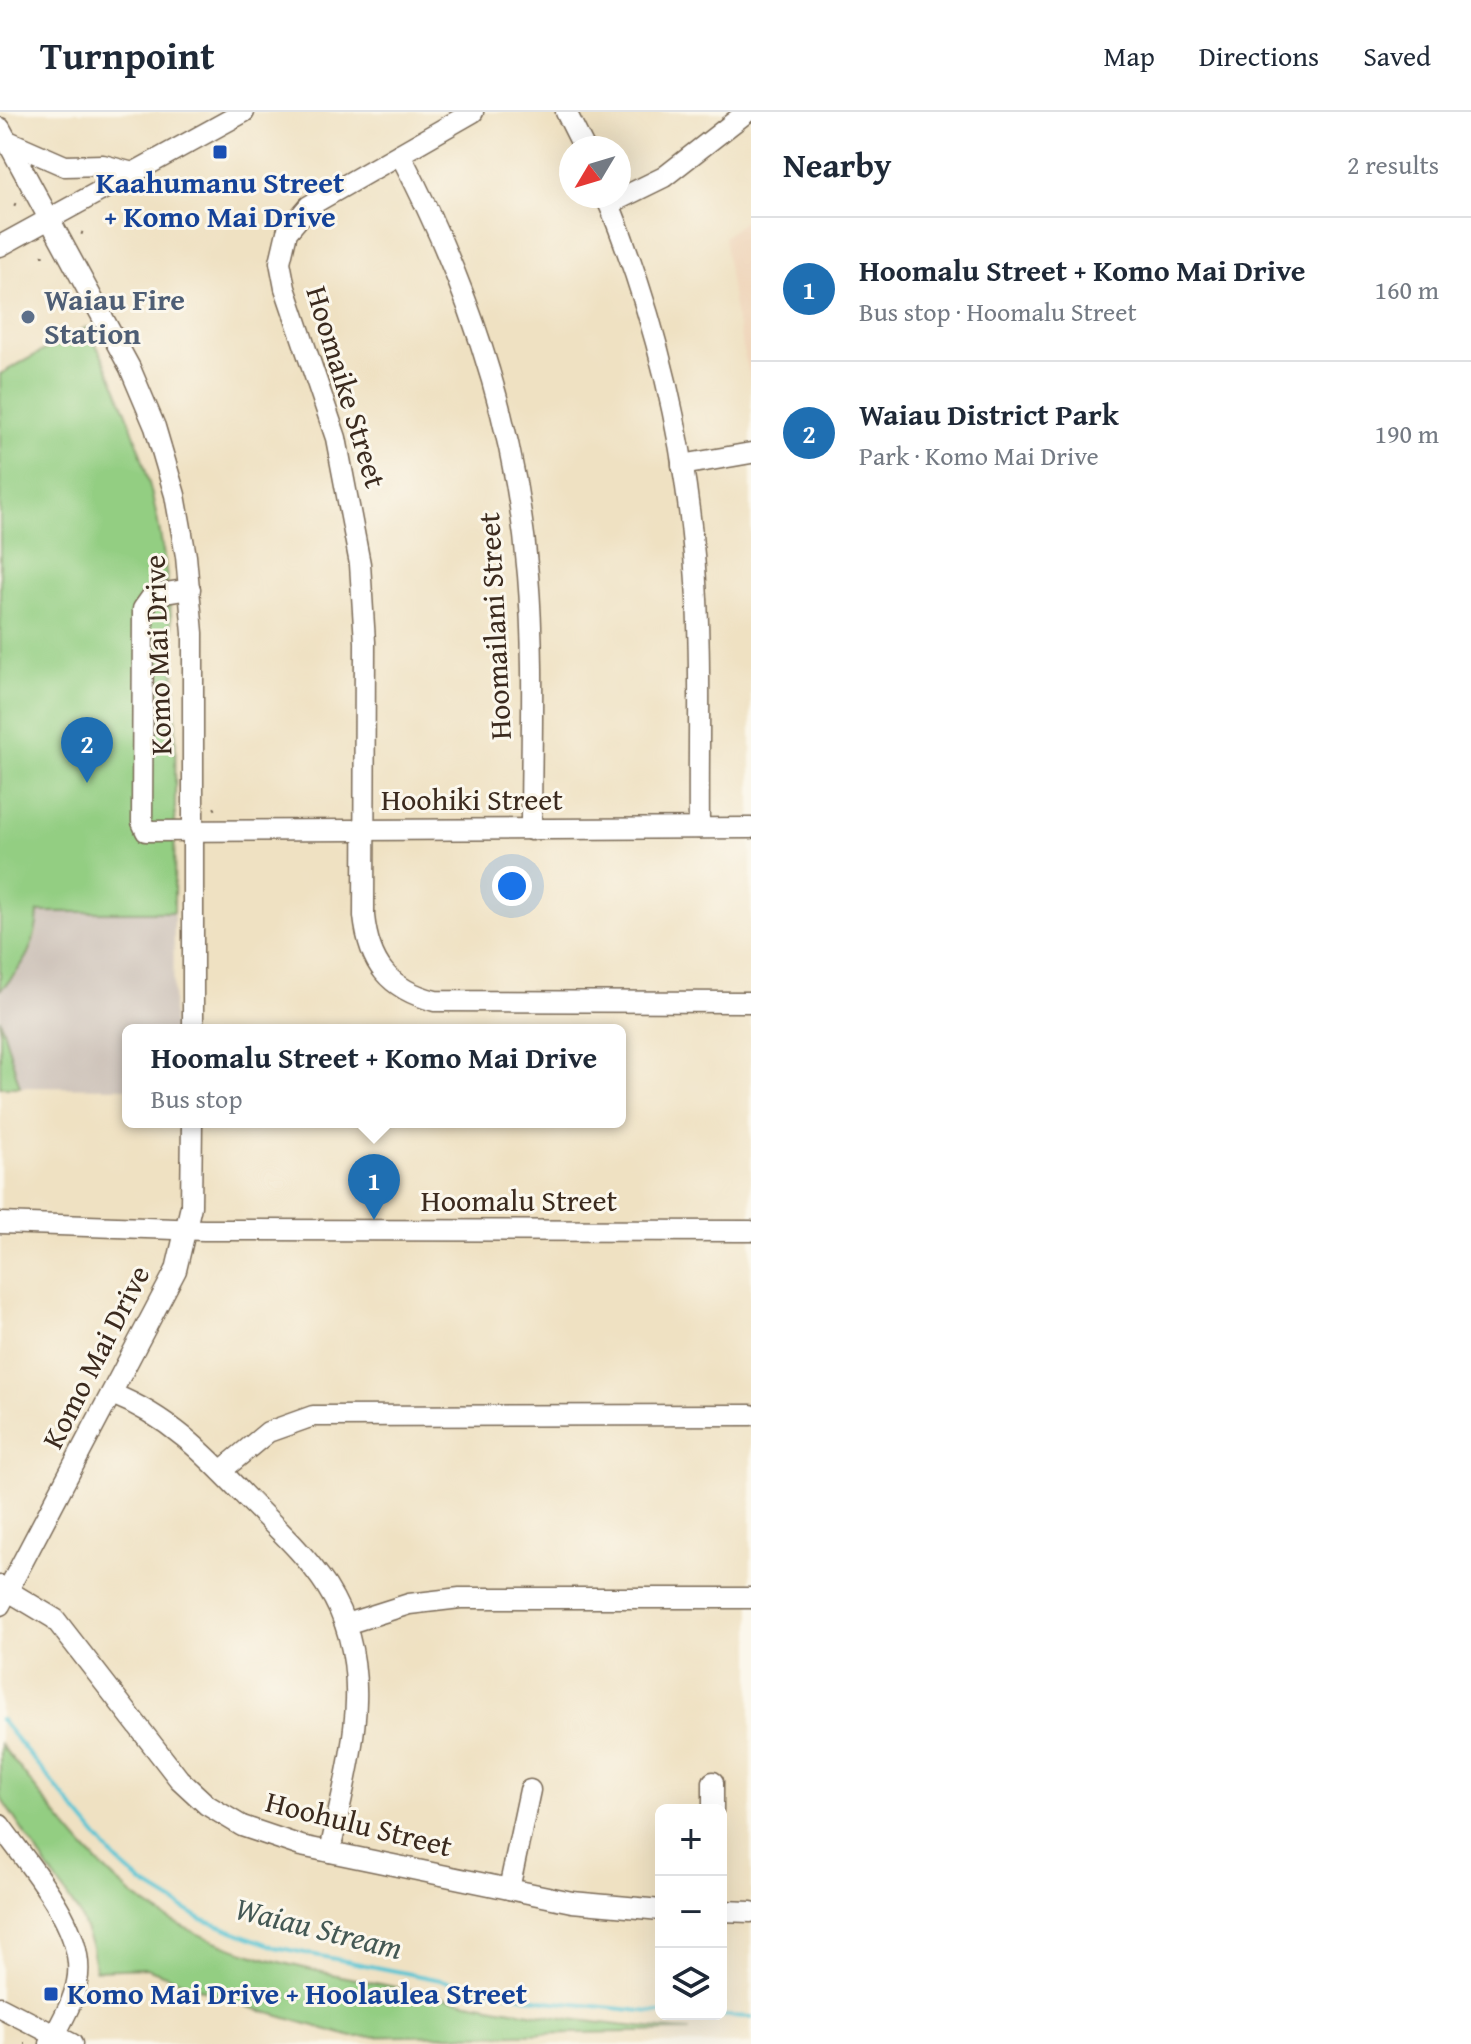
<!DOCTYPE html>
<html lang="en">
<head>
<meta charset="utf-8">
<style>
  :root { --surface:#fff; --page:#f2f2f3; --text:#1f2937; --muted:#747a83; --line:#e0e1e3; --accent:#1f6fb2 }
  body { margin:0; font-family:"Gentium Book Plus",serif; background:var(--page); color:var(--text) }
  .controls { position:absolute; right:24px; bottom:24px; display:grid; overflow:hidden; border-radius:12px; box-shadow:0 8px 32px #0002 }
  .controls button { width:72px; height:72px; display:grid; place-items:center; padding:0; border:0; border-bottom:2px solid var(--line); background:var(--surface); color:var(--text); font:40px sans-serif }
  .compass { position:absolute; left:559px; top:24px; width:72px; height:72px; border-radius:50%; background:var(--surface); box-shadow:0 8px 32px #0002; rotate:232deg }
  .you { position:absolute; left:512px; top:774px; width:28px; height:28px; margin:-20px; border:6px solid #fff; border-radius:50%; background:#1a73e8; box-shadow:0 0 0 12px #1a73e833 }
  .badge { display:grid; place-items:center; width:52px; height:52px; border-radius:50%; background:var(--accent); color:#fff; font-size:26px; font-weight:700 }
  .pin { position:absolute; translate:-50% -66px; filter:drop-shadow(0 2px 4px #0008) }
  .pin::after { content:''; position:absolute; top:42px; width:28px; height:24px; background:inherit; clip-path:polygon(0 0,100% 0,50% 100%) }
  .popup { position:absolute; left:122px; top:912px; width:504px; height:104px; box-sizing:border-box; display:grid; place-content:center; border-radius:12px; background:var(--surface); filter:drop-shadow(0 2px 6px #0005); font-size:26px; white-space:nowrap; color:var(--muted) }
  .popup b { font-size:30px; color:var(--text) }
  .popup::after { content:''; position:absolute; left:50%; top:100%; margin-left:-16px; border:16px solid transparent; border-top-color:var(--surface) }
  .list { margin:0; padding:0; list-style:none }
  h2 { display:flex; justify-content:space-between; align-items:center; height:104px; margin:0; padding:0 32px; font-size:34px }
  h2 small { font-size:26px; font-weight:400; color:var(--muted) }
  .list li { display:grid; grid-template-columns:52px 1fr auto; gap:24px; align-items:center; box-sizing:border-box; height:144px; padding:0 32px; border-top:2px solid var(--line) }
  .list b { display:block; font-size:30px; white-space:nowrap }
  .list p { margin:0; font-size:26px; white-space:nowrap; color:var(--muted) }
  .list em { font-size:26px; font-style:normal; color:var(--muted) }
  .icon { flex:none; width:44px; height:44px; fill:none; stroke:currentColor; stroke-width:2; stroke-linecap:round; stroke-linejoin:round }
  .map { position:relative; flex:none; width:751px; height:1932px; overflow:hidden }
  header { display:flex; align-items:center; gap:48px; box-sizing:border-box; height:112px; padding:0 40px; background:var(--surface); border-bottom:2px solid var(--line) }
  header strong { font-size:38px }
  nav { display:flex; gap:44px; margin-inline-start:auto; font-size:28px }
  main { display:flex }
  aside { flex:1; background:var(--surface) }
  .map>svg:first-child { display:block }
  .built { fill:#efd6bb }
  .industrial { fill:#cdc2b9 }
  .green { fill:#93ce82; stroke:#677c50; stroke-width:2 }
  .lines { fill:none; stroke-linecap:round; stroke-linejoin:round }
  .stream { stroke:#59c4d3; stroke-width:4 }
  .minor-casing { stroke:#7a6a57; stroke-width:23 }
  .path { stroke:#7a6a57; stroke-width:3; stroke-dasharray:2 6; stroke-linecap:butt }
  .minor { stroke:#fff; stroke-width:20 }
  .transit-dot { fill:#1a4fb4; stroke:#fbf7ec; stroke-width:3 }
  .service-dot { fill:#5c6f8a; stroke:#fbf7ec; stroke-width:3 }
  .labels { text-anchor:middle; stroke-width:6; stroke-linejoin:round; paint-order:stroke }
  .transit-label { font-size:30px; font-weight:bold; fill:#164399; stroke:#fbf7ec }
  .service-label { font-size:30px; font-weight:bold; fill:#4e5e75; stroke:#fbf7ec; text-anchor:start }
  .street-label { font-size:30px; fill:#3b2a1e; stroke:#fbf7ec }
  .water-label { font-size:32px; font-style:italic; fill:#445854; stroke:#fbf7ec }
</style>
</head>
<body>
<header>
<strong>Turnpoint</strong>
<nav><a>Map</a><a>Directions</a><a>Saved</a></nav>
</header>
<main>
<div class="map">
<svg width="751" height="1932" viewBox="0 0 751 1932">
  <rect width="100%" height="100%" fill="#fbf7ec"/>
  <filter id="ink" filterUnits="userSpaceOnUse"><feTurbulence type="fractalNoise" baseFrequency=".0125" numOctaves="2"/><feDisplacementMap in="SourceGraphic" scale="16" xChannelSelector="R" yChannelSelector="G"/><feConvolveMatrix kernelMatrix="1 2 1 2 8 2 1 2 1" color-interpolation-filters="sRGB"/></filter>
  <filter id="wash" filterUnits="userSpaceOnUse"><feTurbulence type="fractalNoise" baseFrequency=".006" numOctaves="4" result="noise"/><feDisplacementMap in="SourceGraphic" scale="32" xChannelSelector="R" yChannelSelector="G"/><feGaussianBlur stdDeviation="1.8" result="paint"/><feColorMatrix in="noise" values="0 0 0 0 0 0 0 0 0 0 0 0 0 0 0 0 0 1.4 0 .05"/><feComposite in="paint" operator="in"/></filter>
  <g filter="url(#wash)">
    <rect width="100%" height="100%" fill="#efe1c2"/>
    <!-- built -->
    <polygon class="built" points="751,104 751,272 734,196 724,125"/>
    <!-- industrial -->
    <polygon class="industrial" points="38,800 174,800 173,918 128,918 128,976 20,975 0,907 0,878 15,864 30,840 37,821"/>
    <!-- green -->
    <g class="green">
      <path d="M87 215C194 410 174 587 174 800H38C37 832 23 857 0 878V262Z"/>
      <polygon points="0,907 20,975 0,975"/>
      <path d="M0 1632C46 1687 87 1751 146 1793 218 1842 301 1856 385 1873 486 1895 586 1913 690 1919L352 1925 245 1894 147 1856 95 1858 92 1835 79 1802 0 1685Z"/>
    </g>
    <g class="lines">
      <!-- stream -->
      <g class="stream">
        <polyline points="0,1607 117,1749 142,1771 201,1807 275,1835 546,1889 661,1901"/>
        <polyline points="683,1902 751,1905"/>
      </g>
    </g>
  </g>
  <g filter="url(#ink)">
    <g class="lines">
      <defs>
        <g id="minor">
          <path d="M473 0 309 94 287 120 280 150 285 176 336 326 360 452 365 530 364 804C369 851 388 877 435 889L751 890"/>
          <polyline points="566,0 584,36"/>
          <polyline points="0,16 130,256 155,315 175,383 186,444 193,521 193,918"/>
          <polyline points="8,29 65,54 103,53 133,61"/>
          <path d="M400 42C469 174 516 313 528 463 535 547 531 633 531 718"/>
          <path d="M606 84C653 198 683 320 694 443 702 533 698 626 699 716"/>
          <polyline points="609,92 664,65 747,0"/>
          <polyline points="0,134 244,0"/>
          <polyline points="682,353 751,341"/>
          <polyline points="190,477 153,483 143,497 142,710 146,719 751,716"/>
          <polyline points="0,1111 204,1118 751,1119"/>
          <path d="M112 1282C168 1304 205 1342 245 1384 273 1413 305 1441 327 1475 380 1558 348 1651 330 1740"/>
          <polyline points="221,1359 268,1320 313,1304 751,1303"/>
          <polyline points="0,1474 55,1507 179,1667 207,1693 242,1714 301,1734 572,1790 661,1798"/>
          <polyline points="0,1493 176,1158 191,1094 192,1010"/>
          <polyline points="346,1512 409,1492 460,1486 751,1486"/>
          <polyline points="713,1698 713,1670"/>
          <path d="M0 1713C28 1753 88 1818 77 1870 73 1892 60 1912 50 1932"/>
          <polyline points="509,1777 530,1678"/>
          <polyline points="721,1799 751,1800"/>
          <polyline points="0,1895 72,1932"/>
        </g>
      </defs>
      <!-- minor casing -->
      <use href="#minor" class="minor-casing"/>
      <!-- path -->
      <g class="path">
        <polyline points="14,92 18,94"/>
        <polyline points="81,121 84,122"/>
        <polyline points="43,144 44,140"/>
        <polyline points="214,697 217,695"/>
        <polyline points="25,1932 26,1932"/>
      </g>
      <!-- minor -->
      <use href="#minor" class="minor"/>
    </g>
  </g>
  <!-- markers -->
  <g class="transit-dot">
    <rect x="212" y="32" width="16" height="16" rx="4"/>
    <rect x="43" y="1874" width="16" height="16" rx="4"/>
  </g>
  <circle class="service-dot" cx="28" cy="205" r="8"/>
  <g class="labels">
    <!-- transit labels -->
    <g class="transit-label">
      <text x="220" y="81">Kaahumanu Street<tspan x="220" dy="34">+ Komo Mai Drive</tspan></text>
      <text x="67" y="1892" text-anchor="start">Komo Mai Drive + Hoolaulea Street</text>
    </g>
    <!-- service labels -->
    <g class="service-label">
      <text x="44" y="198">Waiau Fire<tspan x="44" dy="34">Station</tspan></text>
    </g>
    <!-- street labels -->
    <g class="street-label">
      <text transform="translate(346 275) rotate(73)" y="10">Hoomaike Street</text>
      <text transform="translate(495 514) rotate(-93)" y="10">Hoomailani Street</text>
      <text transform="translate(158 543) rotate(-92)" y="10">Komo Mai Drive</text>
      <text x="472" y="698">Hoohiki Street</text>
      <text x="519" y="1099">Hoomalu Street</text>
      <text transform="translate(96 1245) rotate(-63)" y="10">Komo Mai Drive</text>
      <text transform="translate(359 1712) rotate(14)" y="10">Hoohulu Street</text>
    </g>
    <!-- water labels -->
    <g class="water-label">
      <text transform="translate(319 1816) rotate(14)" y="11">Waiau Stream</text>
    </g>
  </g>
</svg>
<div class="controls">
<button>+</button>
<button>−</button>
<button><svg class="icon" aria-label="layers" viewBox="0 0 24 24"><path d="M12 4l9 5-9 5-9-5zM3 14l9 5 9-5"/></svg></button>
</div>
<svg class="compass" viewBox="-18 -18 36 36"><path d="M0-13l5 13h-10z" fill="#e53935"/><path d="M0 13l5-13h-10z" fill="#747a83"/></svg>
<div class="you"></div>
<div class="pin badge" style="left:374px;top:1108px">1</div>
<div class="popup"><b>Hoomalu Street + Komo Mai Drive</b>Bus stop</div>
<div class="pin badge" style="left:87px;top:671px">2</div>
</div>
<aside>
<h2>Nearby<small>2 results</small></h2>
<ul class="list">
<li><span class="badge">1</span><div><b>Hoomalu Street + Komo Mai Drive</b><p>Bus stop · Hoomalu Street</p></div><em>160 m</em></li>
<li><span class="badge">2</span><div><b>Waiau District Park</b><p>Park · Komo Mai Drive</p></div><em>190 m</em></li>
</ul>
</aside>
</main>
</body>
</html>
